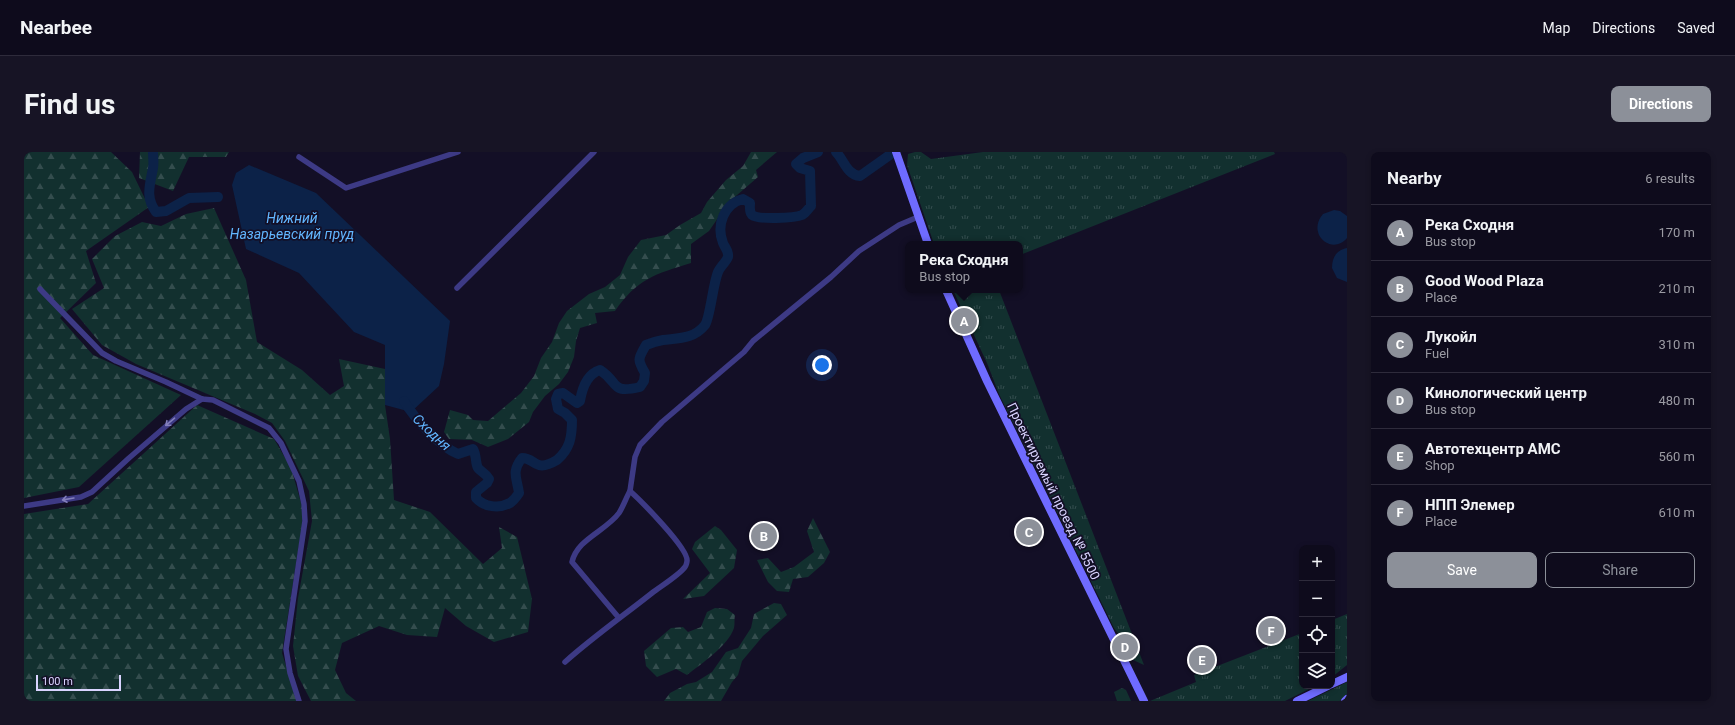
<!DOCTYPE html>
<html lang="en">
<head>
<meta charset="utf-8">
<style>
  :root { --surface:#0e0b1c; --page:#171425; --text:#f1f3f6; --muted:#9b9ba3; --line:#2e2b3b; --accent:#8c9099 }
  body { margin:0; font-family:Roboto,sans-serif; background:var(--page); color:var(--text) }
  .controls { position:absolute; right:12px; bottom:12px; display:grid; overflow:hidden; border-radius:8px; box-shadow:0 2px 6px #0003 }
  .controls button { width:36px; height:36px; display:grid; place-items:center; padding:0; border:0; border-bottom:1px solid var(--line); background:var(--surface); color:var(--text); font:20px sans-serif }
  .scale { position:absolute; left:12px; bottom:10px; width:85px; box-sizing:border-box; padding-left:4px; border:2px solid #d9d4ff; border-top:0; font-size:11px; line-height:14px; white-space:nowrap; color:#d9d4ff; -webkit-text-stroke:3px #130f26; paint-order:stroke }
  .you { position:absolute; left:798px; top:213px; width:14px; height:14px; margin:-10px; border:3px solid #fff; border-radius:50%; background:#1a73e8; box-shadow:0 0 0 6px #1a73e833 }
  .badge { display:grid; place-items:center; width:26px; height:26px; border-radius:50%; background:var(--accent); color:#fff; font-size:13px; font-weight:700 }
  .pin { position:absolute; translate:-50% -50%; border:2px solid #fff; box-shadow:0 1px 4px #0006 }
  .popup { position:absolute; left:881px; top:89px; width:118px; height:52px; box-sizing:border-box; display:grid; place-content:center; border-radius:8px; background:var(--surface); filter:drop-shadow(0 1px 3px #0005); font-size:13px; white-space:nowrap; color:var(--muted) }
  .popup b { font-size:15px; color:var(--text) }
  .popup::after { content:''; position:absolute; left:50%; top:100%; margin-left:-8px; border:8px solid transparent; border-top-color:var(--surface) }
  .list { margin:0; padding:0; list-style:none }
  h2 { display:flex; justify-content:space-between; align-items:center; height:52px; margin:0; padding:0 16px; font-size:17px }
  h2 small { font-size:13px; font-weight:400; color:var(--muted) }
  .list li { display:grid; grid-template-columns:26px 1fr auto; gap:12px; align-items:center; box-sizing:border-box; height:56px; padding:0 16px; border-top:1px solid var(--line) }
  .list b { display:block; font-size:15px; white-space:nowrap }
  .list p { margin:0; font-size:13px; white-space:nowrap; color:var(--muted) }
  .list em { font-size:13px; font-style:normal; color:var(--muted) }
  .actions { display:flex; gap:8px; padding:12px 16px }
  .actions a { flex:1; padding:9px 0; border:1px solid var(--accent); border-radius:8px; text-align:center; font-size:14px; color:var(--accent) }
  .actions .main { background:var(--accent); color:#fff }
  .icon { flex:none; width:22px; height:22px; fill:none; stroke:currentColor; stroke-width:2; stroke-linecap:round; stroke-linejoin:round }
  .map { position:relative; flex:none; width:1323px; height:549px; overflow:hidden; border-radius:8px }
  header { display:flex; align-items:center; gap:24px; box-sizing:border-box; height:56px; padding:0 20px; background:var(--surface); border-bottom:1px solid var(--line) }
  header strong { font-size:19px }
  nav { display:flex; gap:22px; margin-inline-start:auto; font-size:14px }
  .intro { display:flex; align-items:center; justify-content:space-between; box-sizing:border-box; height:96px; padding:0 24px }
  h1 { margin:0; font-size:28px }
  .button { padding:10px 18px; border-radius:8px; background:var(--accent); color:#fff; font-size:14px; font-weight:700 }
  main { display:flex; gap:24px; padding:0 24px }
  aside { flex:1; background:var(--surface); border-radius:8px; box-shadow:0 2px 6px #0003 }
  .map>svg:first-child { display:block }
  .grass { fill:url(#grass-tufts) }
  .forest { fill:url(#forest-firs) }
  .water { fill:#0c2248 }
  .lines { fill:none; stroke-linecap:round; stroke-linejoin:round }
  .river { stroke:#0c2248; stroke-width:10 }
  .street { stroke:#3d3a85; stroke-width:5.5 }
  .secondary { stroke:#6f6bff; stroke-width:8 }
  .oneway { stroke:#837fbc }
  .labels { text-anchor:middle; stroke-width:3.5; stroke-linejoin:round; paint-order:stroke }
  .street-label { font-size:13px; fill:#d9d4ff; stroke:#130f26 }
  .water-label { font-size:14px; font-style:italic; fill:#62b6ff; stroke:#130f26 }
</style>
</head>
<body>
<header>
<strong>Nearbee</strong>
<nav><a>Map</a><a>Directions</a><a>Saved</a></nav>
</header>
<div class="intro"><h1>Find us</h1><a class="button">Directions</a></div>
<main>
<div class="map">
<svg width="1323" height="549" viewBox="0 0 1323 549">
  <defs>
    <pattern id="grass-tufts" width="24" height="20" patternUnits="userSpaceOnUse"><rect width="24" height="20" fill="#12302f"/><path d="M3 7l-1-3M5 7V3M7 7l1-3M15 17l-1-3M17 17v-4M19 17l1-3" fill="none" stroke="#344d4e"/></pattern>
    <pattern id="forest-firs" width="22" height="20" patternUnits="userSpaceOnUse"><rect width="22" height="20" fill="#12302f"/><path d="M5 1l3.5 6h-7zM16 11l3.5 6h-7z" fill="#344d4e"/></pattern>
  </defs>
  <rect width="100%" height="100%" fill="#130f26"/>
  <!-- grass -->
  <g class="grass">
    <polygon points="891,0 897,0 907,7 959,0 1250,0 1251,2 996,103 996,92 910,92 883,13 884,2"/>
    <polygon points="929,138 975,138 1120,513 1107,507 1101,491 1090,476 975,242 963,211"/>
    <polygon points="1323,462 1323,513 1308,525 1308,468"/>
    <polygon points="1278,481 1278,534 1291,534 1261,549 1126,549 1172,530 1170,523"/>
    <polygon points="1323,530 1323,542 1316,549 1284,549"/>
    <polygon points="1098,536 1102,538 1107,549 1093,549 1090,540"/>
  </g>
  <!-- forest -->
  <g class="forest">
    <polygon points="0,0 87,0 108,20 125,55 62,99 72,131 36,166 69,203 157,243 55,335 0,346"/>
    <polygon points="116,0 205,0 202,5 165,5 149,39 115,26"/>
    <path d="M727 0H753L732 18 734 25 705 50 685 79 667 92V111C631 122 613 127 591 159L571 161 573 171 556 176 552 189 550 205 544 220 535 232 521 244 509 260 505 270 484 287 464 295 448 288 425 287 420 280 426 258 444 263 449 268 464 269 497 241 510 224 517 206 528 190 535 171 543 159 565 142 581 135 596 123 604 105 617 88 642 83 656 73 677 61 683 50 702 28 719 14Z"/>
    <polygon points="190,56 222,128 233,190 278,218 306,243 320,234 315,207 361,217 361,253 366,287 370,348 406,360 459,412 478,396 475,375 493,385 508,447 504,480 470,490 442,474 421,456 413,485 383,483 355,474 318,491 311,518 322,541 332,549 287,549 274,524 269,494 274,446 288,369 285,339 261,289 248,271 231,262 112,212 78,193 48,157 80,136 68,107 91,84 118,70 137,74 162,62"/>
    <polygon points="173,253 250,287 267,316 280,361 258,501 273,549 0,549 0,362 64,352"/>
    <polygon points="789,366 806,400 800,411 784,425 769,427 765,440 753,439 744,430 733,408 744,406 757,420 770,415 790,400 783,379"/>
    <polygon points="691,374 697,378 713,398 710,416 680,444 659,447 686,421 668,397 671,390"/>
    <polygon points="750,451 757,452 763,463 739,484 718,509 714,523 708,530 697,549 640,549 646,541 663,532 672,530 688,520 702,500 714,496 727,476 730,462"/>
    <path d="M691 456 703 457 711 463C710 467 711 472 710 476 704 494 678 511 663 523L652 517 633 525 622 514 620 499 647 476 659 475 664 480 677 475 683 460Z"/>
  </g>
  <!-- water -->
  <g class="water">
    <polygon points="225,13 292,41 426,169 420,212 415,234 387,260 361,253 361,193 330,180 275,121 222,97 208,33 212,21"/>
    <path d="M1310 58 1316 59 1323 64V86C1308 104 1282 82 1299 62Z"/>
    <path d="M1323 96V130L1313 126 1308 116C1308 106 1312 98 1323 96Z"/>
  </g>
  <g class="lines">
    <!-- river -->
    <g class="river">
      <path d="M129 0C129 5 130 11 129 16 126 33 121 45 132 60L142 59 165 46 194 45"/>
      <path d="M812 0C820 8 823 23 836 24L870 0"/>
      <path d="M380 249C391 267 415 294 434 302L449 297C453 304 451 311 454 316 457 320 462 321 465 327L463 331 452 340V346C460 355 475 357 486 351 489 349 493 344 495 341 493 326 487 320 498 306 507 306 508 311 515 313 521 315 528 311 533 308 546 297 548 285 548 268L541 261 534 257 532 247 534 242 539 241 553 251 556 249C558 237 563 222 576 218 596 231 586 242 616 235L620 229 621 221C613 207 614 207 622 193 627 191 633 189 639 188 655 186 670 187 681 173 686 166 689 132 694 120 696 115 702 110 704 105 705 99 701 96 699 91 692 73 700 52 719 47L726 51C726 55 725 60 728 63 734 68 771 66 778 63 782 61 784 57 787 54L786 19 776 16 772 12 779 6 794 0"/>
    </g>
    <!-- street -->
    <g class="street">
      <polyline points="275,5 322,36 434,0"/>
      <polyline points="433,136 570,0"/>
      <polyline points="16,137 78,201 92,209 142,230 178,247 189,248 245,276 257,291 275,329 280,352 281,369 262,497 266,521 275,549"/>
      <polyline points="0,354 57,345 68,340 105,306 162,257 178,247"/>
      <path d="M595 466 548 410C553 387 582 379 595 361 599 355 602 346 606 339"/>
      <path d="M541 510C569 485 599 464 628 441 637 434 654 424 661 415 662 414 663 410 663 409 665 397 616 348 606 339L611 305 616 293 638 270 720 200 729 189 807 125 835 99 875 73 894 65"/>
    </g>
    <!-- secondary -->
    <g class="secondary">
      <polyline points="872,0 904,92"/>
      <polyline points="922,138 963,229 1120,549"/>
      <polyline points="1308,532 1323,525"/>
      <polyline points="1273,549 1304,534"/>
      <polyline points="1321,549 1323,547"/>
    </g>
  </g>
  <!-- one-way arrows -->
  <defs><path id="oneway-shaft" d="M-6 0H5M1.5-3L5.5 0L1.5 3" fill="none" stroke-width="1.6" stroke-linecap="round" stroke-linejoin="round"/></defs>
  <g class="oneway">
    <use href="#oneway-shaft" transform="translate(146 270) rotate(140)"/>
    <use href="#oneway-shaft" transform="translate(44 347) rotate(170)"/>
  </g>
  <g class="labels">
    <!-- street labels -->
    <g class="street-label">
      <text transform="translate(1030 339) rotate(64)" y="5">Проектируемый проезд № 5500</text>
    </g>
    <!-- water labels -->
    <g class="water-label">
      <text x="268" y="71">Нижний<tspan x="268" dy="16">Назарьевский пруд</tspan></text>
      <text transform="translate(408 280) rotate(43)" y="5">Сходня</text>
    </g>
  </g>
</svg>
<div class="controls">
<button>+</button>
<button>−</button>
<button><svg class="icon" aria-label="locate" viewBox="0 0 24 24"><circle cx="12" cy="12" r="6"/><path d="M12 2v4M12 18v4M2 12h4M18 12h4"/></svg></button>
<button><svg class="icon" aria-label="layers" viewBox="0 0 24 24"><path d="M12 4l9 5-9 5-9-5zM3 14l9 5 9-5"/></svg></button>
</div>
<div class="scale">100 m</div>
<div class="you"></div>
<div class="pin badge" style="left:940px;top:169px">A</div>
<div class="popup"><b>Река Сходня</b>Bus stop</div>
<div class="pin badge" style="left:740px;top:384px">B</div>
<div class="pin badge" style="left:1005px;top:380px">C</div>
<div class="pin badge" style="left:1101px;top:495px">D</div>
<div class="pin badge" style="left:1178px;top:508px">E</div>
<div class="pin badge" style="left:1247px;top:479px">F</div>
</div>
<aside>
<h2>Nearby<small>6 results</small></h2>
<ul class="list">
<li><span class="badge">A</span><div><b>Река Сходня</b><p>Bus stop</p></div><em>170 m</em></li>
<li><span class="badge">B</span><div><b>Good Wood Plaza</b><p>Place</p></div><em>210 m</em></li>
<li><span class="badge">C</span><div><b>Лукойл</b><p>Fuel</p></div><em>310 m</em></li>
<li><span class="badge">D</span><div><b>Кинологический центр</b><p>Bus stop</p></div><em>480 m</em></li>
<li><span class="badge">E</span><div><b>Автотехцентр АМС</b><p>Shop</p></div><em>560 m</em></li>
<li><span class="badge">F</span><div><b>НПП Элемер</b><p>Place</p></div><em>610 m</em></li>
</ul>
<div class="actions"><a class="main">Save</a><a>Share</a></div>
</aside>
</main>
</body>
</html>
